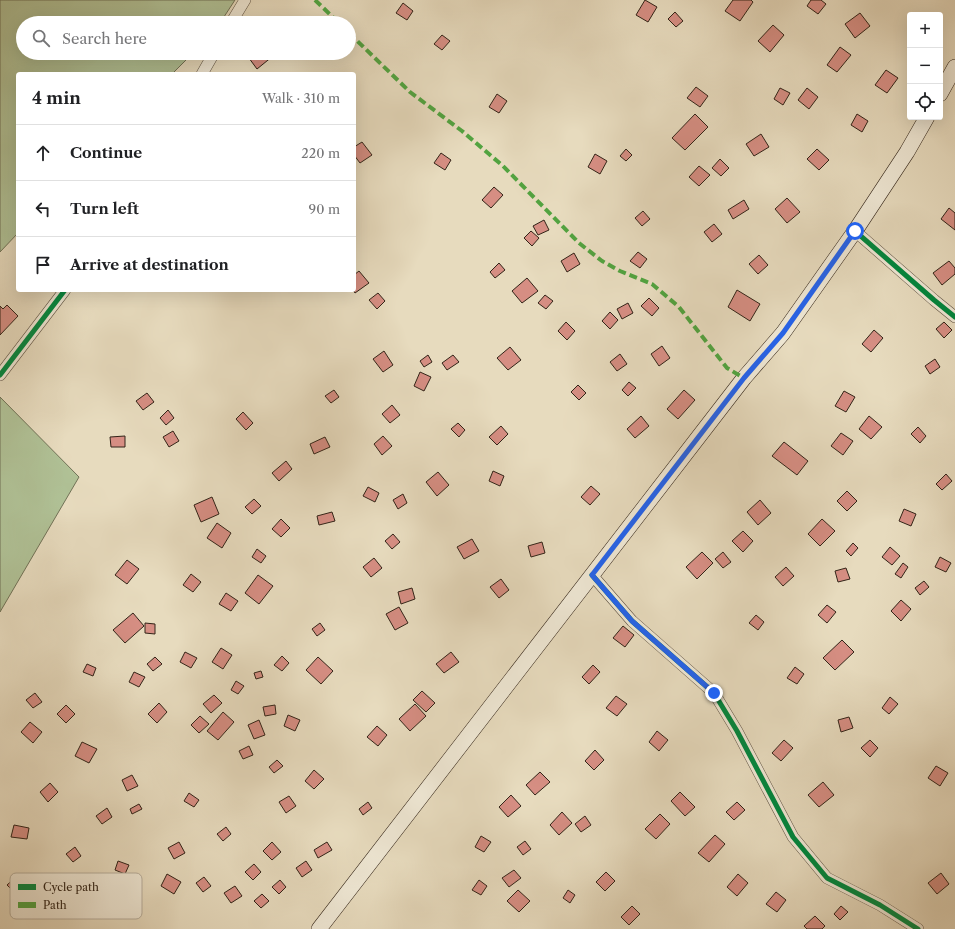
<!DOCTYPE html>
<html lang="en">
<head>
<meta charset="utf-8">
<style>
  :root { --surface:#fff; --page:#f2f2f2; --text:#202124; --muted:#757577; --line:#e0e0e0 }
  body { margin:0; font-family:"Libre Caslon Text",serif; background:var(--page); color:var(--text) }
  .controls { position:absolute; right:12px; top:12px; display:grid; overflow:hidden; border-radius:4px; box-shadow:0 4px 16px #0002 }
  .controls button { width:36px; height:36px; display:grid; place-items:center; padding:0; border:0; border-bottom:1px solid var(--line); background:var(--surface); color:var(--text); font:20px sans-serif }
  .stop { position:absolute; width:12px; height:12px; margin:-9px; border:3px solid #2563eb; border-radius:50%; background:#fff }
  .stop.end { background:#2563eb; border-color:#fff; box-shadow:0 1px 4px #0008 }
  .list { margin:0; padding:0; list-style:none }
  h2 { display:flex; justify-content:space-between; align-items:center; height:52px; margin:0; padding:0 16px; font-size:17px }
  h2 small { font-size:13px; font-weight:400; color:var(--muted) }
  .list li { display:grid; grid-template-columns:26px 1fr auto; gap:12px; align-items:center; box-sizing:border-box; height:56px; padding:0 16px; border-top:1px solid var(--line) }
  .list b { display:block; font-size:15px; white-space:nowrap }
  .list em { font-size:13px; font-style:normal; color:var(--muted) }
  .icon { flex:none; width:22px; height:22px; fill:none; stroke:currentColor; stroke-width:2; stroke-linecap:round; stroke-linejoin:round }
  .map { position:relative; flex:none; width:955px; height:929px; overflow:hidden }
  .search { position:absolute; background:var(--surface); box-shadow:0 4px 16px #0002; left:16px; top:16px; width:340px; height:44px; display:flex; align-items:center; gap:10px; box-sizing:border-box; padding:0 14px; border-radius:22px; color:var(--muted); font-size:15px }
  .panel { position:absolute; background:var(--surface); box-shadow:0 4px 16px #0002; left:16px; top:72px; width:340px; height:220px; border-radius:4px }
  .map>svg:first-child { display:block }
  .green { fill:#b0c196; stroke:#717257 }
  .building { fill:#d68e83; stroke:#322418 }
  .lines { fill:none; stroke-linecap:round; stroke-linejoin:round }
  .minor-casing { stroke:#5f5242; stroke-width:12 }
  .secondary-casing { stroke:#322418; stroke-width:16 }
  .minor { stroke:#efe8d5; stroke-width:11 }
  .secondary { stroke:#efe8d5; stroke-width:15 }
  .quiet { stroke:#52a340; stroke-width:4; stroke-dasharray:8 4; stroke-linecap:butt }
  .cycleway-casing { stroke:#efe8d5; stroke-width:8 }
  .cycleway { stroke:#00873e; stroke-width:5 }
  .route { stroke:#2563eb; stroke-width:5 }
  .key { fill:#efe8d5; stroke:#b6ad9c; stroke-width:1 }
  .key-label { font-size:11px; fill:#322418 }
</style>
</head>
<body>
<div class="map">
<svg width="955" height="929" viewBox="0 0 955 929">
  <rect width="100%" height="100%" fill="#e7dbbe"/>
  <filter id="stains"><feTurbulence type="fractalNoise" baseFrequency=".005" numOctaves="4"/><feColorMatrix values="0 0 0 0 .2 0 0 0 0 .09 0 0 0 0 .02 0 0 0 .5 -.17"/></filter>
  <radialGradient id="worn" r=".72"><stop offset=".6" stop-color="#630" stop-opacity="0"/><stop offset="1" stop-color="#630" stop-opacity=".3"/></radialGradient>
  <!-- green -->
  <g class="green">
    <polygon points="0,0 235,0 220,23 23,23 23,53 193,53 172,74 18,74 18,233 0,252"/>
    <polygon points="0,397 79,477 0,612"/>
  </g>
  <!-- building -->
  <g class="building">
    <polygon points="645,0 657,7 648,22 636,15"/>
    <polygon points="733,0 751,0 753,2 740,21 725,11"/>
    <polygon points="811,0 821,0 826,4 818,14 807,6"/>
    <polygon points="403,3 413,11 407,20 396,13"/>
    <polygon points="675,12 683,21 676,27 668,19"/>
    <polygon points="860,13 870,26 855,38 845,24"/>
    <polygon points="773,25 784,35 770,52 758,41"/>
    <polygon points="442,35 450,41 442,50 434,44"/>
    <polygon points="840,47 851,55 837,72 827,65"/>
    <polygon points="247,53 271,53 273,56 257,69 246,54"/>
    <polygon points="886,70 898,78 887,93 875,85"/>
    <polygon points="696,87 708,96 700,107 687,98"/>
    <polygon points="780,88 790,93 783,105 774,99"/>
    <polygon points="807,88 818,97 809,109 798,100"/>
    <polygon points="497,94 507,101 499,113 489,107"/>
    <polygon points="695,114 708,127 685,150 672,138"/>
    <polygon points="857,114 868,121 862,132 851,125"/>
    <polygon points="761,134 769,147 754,156 746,144"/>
    <polygon points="362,142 372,155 360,163 354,155 354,147"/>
    <polygon points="626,149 632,155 626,161 620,156"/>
    <polygon points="817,149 829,160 819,170 807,159"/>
    <polygon points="441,153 451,160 445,170 434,163"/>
    <polygon points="595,154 607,161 600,174 588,167"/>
    <polygon points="720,159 729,168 721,176 712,168"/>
    <polygon points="699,166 710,175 699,186 689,177"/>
    <polygon points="494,187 503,195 491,208 482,200"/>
    <polygon points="787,198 800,212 787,223 775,209"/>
    <polygon points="744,200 749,209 733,219 728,210"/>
    <polygon points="949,208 955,213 955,230 941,219"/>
    <polygon points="643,211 650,219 642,226 635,218"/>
    <polygon points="544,220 549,230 538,235 533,226"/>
    <polygon points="714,224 722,234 712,242 704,232"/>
    <polygon points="531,231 539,238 532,246 524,238"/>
    <polygon points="638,252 647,259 640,268 630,261"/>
    <polygon points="574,253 580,264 567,272 561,261"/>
    <polygon points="759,255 768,265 758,274 749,264"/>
    <polygon points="949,261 955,268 955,274 942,285 933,273"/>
    <polygon points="499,263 505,270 495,278 490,272"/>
    <polygon points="359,271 369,283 355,293 353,290 354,290 354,275"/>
    <polygon points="527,278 538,291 522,303 512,291"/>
    <polygon points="737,290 760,304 750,321 728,307"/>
    <polygon points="378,293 385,301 377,309 369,300"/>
    <polygon points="545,295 553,301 546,309 538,303"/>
    <polygon points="649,298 659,308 652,316 641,306"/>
    <polygon points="628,303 633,313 622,319 617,309"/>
    <polygon points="7,305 18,316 0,335 0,306 3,309"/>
    <polygon points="610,312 618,320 610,329 602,321"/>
    <polygon points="566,322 575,331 567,340 558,331"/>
    <polygon points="944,322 952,330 944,338 936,329"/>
    <polygon points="874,330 883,338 871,352 862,344"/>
    <polygon points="662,346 670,358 659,366 651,354"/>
    <polygon points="510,347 521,360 508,370 497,358"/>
    <polygon points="384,351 393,365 383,372 373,359"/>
    <polygon points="620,354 627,364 617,371 610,362"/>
    <polygon points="428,355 432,362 424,367 420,361"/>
    <polygon points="453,355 459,362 447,370 442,363"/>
    <polygon points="935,359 940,367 930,374 925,366"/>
    <polygon points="420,372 431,377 424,391 414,386"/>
    <polygon points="629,382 636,388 628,396 622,390"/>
    <polygon points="578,385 586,393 579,400 571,392"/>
    <polygon points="334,390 339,397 331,403 325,396"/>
    <polygon points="684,390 695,400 678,419 667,409"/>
    <polygon points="844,391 855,397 846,412 835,406"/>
    <polygon points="147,393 154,402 143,410 136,401"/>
    <polygon points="392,405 400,415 390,423 382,414"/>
    <polygon points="168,410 174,418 166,425 160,418"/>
    <polygon points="243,412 253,423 246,430 236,419"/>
    <polygon points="641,416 649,426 635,438 627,429"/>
    <polygon points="869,416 882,427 871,439 859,429"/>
    <polygon points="458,423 465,430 459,437 451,429"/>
    <polygon points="501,426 508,434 497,445 489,437"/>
    <polygon points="918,427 926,436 920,443 911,434"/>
    <polygon points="173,431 179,441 169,447 163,437"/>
    <polygon points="841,433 853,441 843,455 831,446"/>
    <polygon points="125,436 125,447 111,447 110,437"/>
    <polygon points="383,436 392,446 382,455 374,444"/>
    <polygon points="325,437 330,447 314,454 310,444"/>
    <polygon points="784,442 808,461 797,475 772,456"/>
    <polygon points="286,461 292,469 279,481 272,473"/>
    <polygon points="493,471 504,476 500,486 489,481"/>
    <polygon points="438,472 449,485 437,496 426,482"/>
    <polygon points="946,474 952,481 942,490 936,484"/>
    <polygon points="591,486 600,494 590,505 581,497"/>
    <polygon points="368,487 379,493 375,502 363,496"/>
    <polygon points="847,491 857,501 847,511 837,501"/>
    <polygon points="403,494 407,503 398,509 393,500"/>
    <polygon points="212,497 219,514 201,522 194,505"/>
    <polygon points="254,499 261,506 252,514 245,507"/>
    <polygon points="760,500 771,513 758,525 747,512"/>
    <polygon points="904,509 916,514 911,526 899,521"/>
    <polygon points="332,512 335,521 319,525 317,516"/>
    <polygon points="281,519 290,528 281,537 272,529"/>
    <polygon points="822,519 835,531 820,546 808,534"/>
    <polygon points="217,523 231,533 222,548 207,538"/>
    <polygon points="743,531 753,541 743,552 732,541"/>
    <polygon points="393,534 400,542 392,549 385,541"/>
    <polygon points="472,539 479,551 464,559 457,547"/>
    <polygon points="542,542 545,553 531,557 528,546"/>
    <polygon points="853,543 858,548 851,556 846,551"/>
    <polygon points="890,547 900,556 892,565 882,557"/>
    <polygon points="257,549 266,556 261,563 252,557"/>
    <polygon points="702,552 713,563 697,579 686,567"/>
    <polygon points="723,552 731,562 723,568 715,559"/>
    <polygon points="940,557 951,563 946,572 935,567"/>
    <polygon points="374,558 382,568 371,577 363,567"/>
    <polygon points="127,560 139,569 127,584 115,575"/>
    <polygon points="903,563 908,567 901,578 895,574"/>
    <polygon points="786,567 794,576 783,586 775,577"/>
    <polygon points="846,568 850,579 838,582 835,571"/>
    <polygon points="191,574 201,582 193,592 183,585"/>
    <polygon points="258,575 273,586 259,604 245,593"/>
    <polygon points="501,579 509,590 499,598 490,587"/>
    <polygon points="924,581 929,587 920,595 915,588"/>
    <polygon points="412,588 415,599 401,604 398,592"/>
    <polygon points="226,593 238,601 231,611 219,604"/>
    <polygon points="901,600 911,609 901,621 891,611"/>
    <polygon points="827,605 836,612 827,623 818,615"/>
    <polygon points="399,607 408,623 395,630 386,614"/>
    <polygon points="133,613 144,626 125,643 113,630"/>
    <polygon points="756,615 764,622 758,630 749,623"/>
    <polygon points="145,623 155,624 155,634 145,633"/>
    <polygon points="320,623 325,630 317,636 312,629"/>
    <polygon points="623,626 634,635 625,647 613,638"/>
    <polygon points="842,640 854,652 835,670 823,658"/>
    <polygon points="221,648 232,655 223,669 212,662"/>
    <polygon points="185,652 197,658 191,668 180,662"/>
    <polygon points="451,652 459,662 444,673 436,664"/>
    <polygon points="282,656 289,663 282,671 274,665"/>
    <polygon points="155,657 162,664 153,671 147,664"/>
    <polygon points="318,657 333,671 321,684 306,670"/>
    <polygon points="87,664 96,668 93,676 83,672"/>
    <polygon points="593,665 600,672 589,684 582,677"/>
    <polygon points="795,667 804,674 797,684 787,678"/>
    <polygon points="261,671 263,677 256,679 254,673"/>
    <polygon points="134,672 145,677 139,687 129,682"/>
    <polygon points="236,681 244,686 238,694 231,690"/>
    <polygon points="422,691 435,703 426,712 413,700"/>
    <polygon points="35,693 42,702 33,708 26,700"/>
    <polygon points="214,695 222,703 211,713 203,704"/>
    <polygon points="616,696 627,704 617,716 606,708"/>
    <polygon points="890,697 898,704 889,714 882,708"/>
    <polygon points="159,703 167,712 157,723 148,714"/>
    <polygon points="415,704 426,716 410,731 399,719"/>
    <polygon points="66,705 75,714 66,723 57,714"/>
    <polygon points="275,705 276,714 265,716 263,707"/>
    <polygon points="223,712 234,722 218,740 207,731"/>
    <polygon points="288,715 300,720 295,731 284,726"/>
    <polygon points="200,716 209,724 199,733 191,725"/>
    <polygon points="849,717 853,728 841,732 838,720"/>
    <polygon points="259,720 265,735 254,739 248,725"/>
    <polygon points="30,722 42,732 33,743 21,732"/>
    <polygon points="377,726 387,735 378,746 367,737"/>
    <polygon points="657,731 668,740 659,751 649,742"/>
    <polygon points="784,740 793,748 781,761 772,753"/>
    <polygon points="870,740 878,748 870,757 861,748"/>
    <polygon points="82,742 97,749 89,763 75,756"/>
    <polygon points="249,746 253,755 243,759 239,751"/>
    <polygon points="595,750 604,760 594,770 585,761"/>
    <polygon points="277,760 283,766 274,773 269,767"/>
    <polygon points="936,766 948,773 940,786 928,778"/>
    <polygon points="314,770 324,779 314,789 305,781"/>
    <polygon points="540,772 550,782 535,795 526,785"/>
    <polygon points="132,775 138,786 127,791 122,780"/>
    <polygon points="823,782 834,795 819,807 808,795"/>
    <polygon points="50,783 58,792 48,802 40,792"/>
    <polygon points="680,792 695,807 685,816 671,801"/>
    <polygon points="189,793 199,800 194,807 184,801"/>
    <polygon points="511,795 521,806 508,817 499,807"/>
    <polygon points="289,796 296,806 286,813 279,802"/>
    <polygon points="368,802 372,808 363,815 359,809"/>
    <polygon points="737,802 745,810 734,820 726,812"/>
    <polygon points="139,804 142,809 132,814 130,809"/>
    <polygon points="107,808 112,817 102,824 96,816"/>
    <polygon points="562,812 572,823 559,835 550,825"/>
    <polygon points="660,814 670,824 656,839 645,829"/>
    <polygon points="585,816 591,825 581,832 575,824"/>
    <polygon points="14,825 29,828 27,839 11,837"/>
    <polygon points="226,827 231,834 223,841 217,834"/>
    <polygon points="715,835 725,844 709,862 698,853"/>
    <polygon points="481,836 491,842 484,852 475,847"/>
    <polygon points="525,841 531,849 523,855 517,847"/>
    <polygon points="179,842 185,853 174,859 168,848"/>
    <polygon points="272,842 281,852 272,860 263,851"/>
    <polygon points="327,842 332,850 318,858 314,850"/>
    <polygon points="75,847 81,856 73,862 66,854"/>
    <polygon points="118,861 129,865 125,874 115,870"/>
    <polygon points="306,861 312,870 302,877 296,868"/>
    <polygon points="254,864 261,872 253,880 245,872"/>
    <polygon points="514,870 521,878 509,887 502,878"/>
    <polygon points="606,872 615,881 605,891 596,882"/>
    <polygon points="941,873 949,884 937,894 928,883"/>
    <polygon points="167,874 181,882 174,894 161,886"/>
    <polygon points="738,874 748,883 737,896 727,887"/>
    <polygon points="17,876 26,885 17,895 7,885"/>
    <polygon points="204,877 211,886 203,892 196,883"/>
    <polygon points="280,880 286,887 279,894 272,887"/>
    <polygon points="479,880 487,886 481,895 472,890"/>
    <polygon points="235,886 242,896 231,903 224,893"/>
    <polygon points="518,890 530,901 519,912 507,901"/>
    <polygon points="568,890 575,895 570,903 563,898"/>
    <polygon points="776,892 786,900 777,912 766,904"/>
    <polygon points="262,894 269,901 261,908 254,901"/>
    <polygon points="632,906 640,914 629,925 621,917"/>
    <polygon points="841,906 848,912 840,920 834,914"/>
    <polygon points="815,916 825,926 822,929 807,929 804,926"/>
  </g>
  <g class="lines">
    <defs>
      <g id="minor">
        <polyline points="231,23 245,0"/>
        <polyline points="202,74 214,53"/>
        <polyline points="855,231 934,300 955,317"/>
        <polyline points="0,375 65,290"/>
        <polyline points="592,575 632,621 714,693 737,731 793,837 827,878 880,905 918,929"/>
      </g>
      <g id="secondary">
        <polyline points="940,94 955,67"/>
        <polyline points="319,929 744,378 783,333 855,231 907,152 927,117"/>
      </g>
    </defs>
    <!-- minor casing -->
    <use href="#minor" class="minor-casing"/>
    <!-- secondary casing -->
    <use href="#secondary" class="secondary-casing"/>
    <!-- minor -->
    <use href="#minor" class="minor"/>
    <!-- secondary -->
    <use href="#secondary" class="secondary"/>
    <!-- quiet -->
    <g class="quiet">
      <polyline points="315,0 339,23"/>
      <polyline points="349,33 410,92 462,131 503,166 579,243 602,261 620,271 652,284 679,307 727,368 744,378"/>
    </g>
    <defs>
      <g id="cycleway">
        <polyline points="855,231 934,300 955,317"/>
        <polyline points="0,375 65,290"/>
        <polyline points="592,575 632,621 714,693 737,731 793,837 827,878 880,905 918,929"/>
      </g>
    </defs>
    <!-- cycleway casing -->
    <use href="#cycleway" class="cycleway-casing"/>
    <!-- cycleway -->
    <use href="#cycleway" class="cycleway"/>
  </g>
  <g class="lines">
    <!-- route -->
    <polyline class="route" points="714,693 632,621 592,575 744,378 783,333 855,231"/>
  </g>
  <!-- legend -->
  <rect x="10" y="873" width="132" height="46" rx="6" class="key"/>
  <rect x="18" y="884" width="18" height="6" fill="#00873e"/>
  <rect x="18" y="902" width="18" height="6" fill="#52a340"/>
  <g class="key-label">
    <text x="43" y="891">Cycle path</text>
    <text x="43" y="909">Path</text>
  </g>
  <rect width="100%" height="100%" filter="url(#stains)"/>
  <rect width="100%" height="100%" fill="url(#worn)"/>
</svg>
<div class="controls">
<button>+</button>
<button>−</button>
<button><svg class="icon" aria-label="locate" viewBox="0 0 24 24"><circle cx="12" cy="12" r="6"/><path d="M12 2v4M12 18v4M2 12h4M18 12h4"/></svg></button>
</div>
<div class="stop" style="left:855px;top:231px"></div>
<div class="stop end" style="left:714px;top:693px"></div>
<div class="search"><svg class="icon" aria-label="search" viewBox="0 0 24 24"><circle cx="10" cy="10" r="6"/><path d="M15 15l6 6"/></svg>Search here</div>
<section class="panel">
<h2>4 min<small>Walk · 310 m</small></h2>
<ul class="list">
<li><svg class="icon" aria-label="ahead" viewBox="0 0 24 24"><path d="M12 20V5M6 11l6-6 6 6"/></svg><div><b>Continue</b></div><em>220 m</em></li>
<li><svg class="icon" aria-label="left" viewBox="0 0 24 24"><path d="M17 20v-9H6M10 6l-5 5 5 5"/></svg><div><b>Turn left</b></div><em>90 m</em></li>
<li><svg class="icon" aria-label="arrive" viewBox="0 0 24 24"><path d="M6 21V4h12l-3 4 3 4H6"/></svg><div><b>Arrive at destination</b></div></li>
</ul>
</section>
</div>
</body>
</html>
